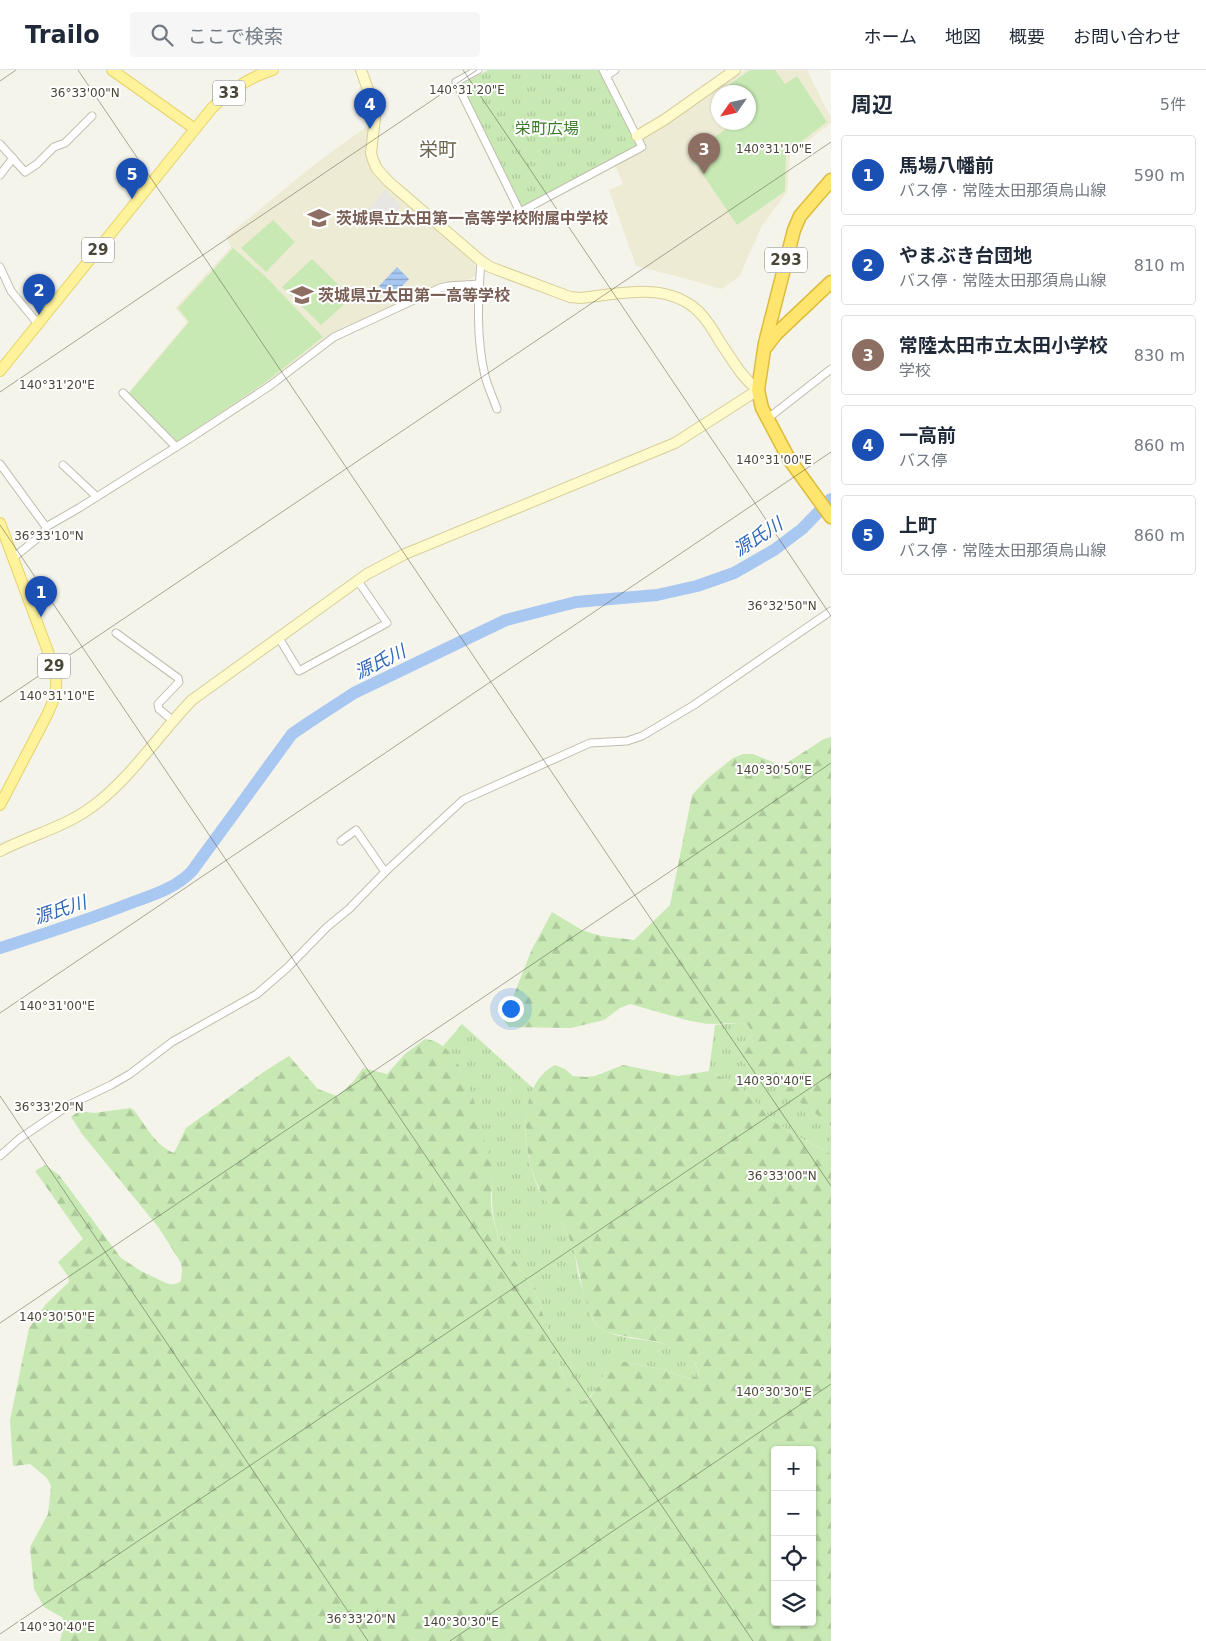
<!DOCTYPE html>
<html lang="ja">
<head>
<meta charset="utf-8">
<style>
  :root { --surface:#fff; --page:#f6f6f7; --text:#1f2937; --muted:#747a83; --line:#e0e1e3; --accent:#fa611d }
  body { margin:0; font-family:"DejaVu Sans","Noto Sans JP",sans-serif; background:var(--page); color:var(--text) }
  .controls { position:absolute; right:15px; bottom:15px; display:grid; overflow:hidden; border-radius:5px; box-shadow:0 1px 4px #0004 }
  .controls button { width:45px; height:45px; display:grid; place-items:center; padding:0; border:0; border-bottom:1px solid var(--line); background:var(--surface); color:var(--text); font:25px sans-serif }
  .compass { position:absolute; left:711px; top:15px; width:45px; height:45px; border-radius:50%; background:var(--surface); box-shadow:0 1px 4px #0004; rotate:236deg }
  .you { position:absolute; left:510px; top:938px; width:18px; height:18px; margin:-12px; border:4px solid #fff; border-radius:50%; background:#1a73e8; box-shadow:0 0 0 8px #1a73e833 }
  .badge { display:grid; place-items:center; width:32px; height:32px; border-radius:50%; background:var(--accent); color:#fff; font-size:16px; font-weight:700 }
  .pin { position:absolute; translate:-50% -41px; filter:drop-shadow(0 1px 2px #0008) }
  .pin::after { content:''; position:absolute; top:26px; width:18px; height:15px; background:inherit; clip-path:polygon(0 0,100% 0,50% 100%) }
  .list { margin:0; padding:0; list-style:none }
  h2 { display:flex; justify-content:space-between; align-items:center; height:65px; margin:0; padding:0 20px; font-size:21px }
  h2 small { font-size:16px; font-weight:400; color:var(--muted) }
  .list li { display:grid; grid-template-columns:32px 1fr auto; gap:15px; align-items:center; box-sizing:border-box; height:80px; margin:0 10px 10px; padding:0 10px; border:1px solid var(--line); border-radius:5px }
  .list b { display:block; font-size:19px; white-space:nowrap }
  .list p { margin:0; font-size:16px; white-space:nowrap; color:var(--muted) }
  .list em { font-size:16px; font-style:normal; color:var(--muted) }
  .icon { flex:none; width:28px; height:28px; fill:none; stroke:currentColor; stroke-width:2; stroke-linecap:round; stroke-linejoin:round }
  .map { position:relative; flex:none; width:831px; height:1571px; overflow:hidden }
  header { display:flex; align-items:center; gap:30px; box-sizing:border-box; height:70px; padding:0 25px; background:var(--surface); border-bottom:1px solid var(--line) }
  header strong { font-size:24px }
  nav { display:flex; gap:28px; margin-inline-start:auto; font-size:18px }
  .search { width:350px; height:45px; background:var(--page); display:flex; align-items:center; gap:12px; box-sizing:border-box; padding:0 18px; border-radius:5px; color:var(--muted); font-size:19px }
  main { display:flex }
  aside { flex:1; background:var(--surface) }
  .map>svg:first-child { display:block }
  .education { fill:#eeebd5; fill-rule:evenodd }
  .grass { fill:url(#grass-tufts) }
  .forest { fill:url(#forest-firs); fill-rule:evenodd }
  .pitch { fill:#c8e9b4 }
  .parking { fill:#e7e6e2 }
  .water { fill:url(#water-rules) }
  .lines { fill:none; stroke-linecap:round; stroke-linejoin:round }
  .river { stroke:#a8c7f1; stroke-width:12 }
  .street-casing { stroke:#c1bdad; stroke-width:9 }
  .secondary-casing { stroke:#d5cf9a; stroke-width:12 }
  .primary-casing { stroke:#e5d369; stroke-width:12 }
  .highway-casing { stroke:#debc3b; stroke-width:15 }
  .street { stroke:#fff; stroke-width:7 }
  .secondary { stroke:#fffacb; stroke-width:10 }
  .primary { stroke:#fef29b; stroke-width:10 }
  .highway { stroke:#fee56d; stroke-width:12 }
  .ticks { fill:none; stroke:#4a4638; stroke-width:1; stroke-opacity:0.45 }
  .labels { text-anchor:middle; stroke-width:4; stroke-linejoin:round; paint-order:stroke }
  .shield { fill:#fff; stroke:#807e74; stroke-width:1 }
  .shield-label { font-size:15px; font-weight:bold; fill:#4a4638 }
  .park-label { font-size:16px; fill:#3c7d2a; stroke:#fff }
  .education-label { font-size:16px; font-weight:bold; fill:#785e54; stroke:#fff; text-anchor:start }
  .water-label { font-size:18px; font-style:italic; fill:#3068b7; stroke:#fff }
  .quarter-label { font-size:19px; fill:#6c654f; stroke:#fff }
  .ticks-label { font-size:12px; text-anchor:middle; fill:#4a4638; stroke:#fff; stroke-width:4; stroke-linejoin:round; paint-order:stroke }
</style>
</head>
<body>
<header>
<strong>Trailo</strong>
<div class="search"><svg class="icon" aria-label="search" viewBox="0 0 24 24"><circle cx="10" cy="10" r="6"/><path d="M15 15l6 6"/></svg>ここで検索</div>
<nav><a>ホーム</a><a>地図</a><a>概要</a><a>お問い合わせ</a></nav>
</header>
<main>
<div class="map">
<svg width="831" height="1571" viewBox="0 0 831 1571">
  <defs>
    <pattern id="grass-tufts" width="24" height="20" patternUnits="userSpaceOnUse" patternTransform="scale(1.25)"><rect width="24" height="20" fill="#c8e9b4"/><path d="M3 7l-1-3M5 7V3M7 7l1-3M15 17l-1-3M17 17v-4M19 17l1-3" fill="none" stroke="#adc99c"/></pattern>
    <pattern id="forest-firs" width="22" height="20" patternUnits="userSpaceOnUse" patternTransform="scale(1.25)"><rect width="22" height="20" fill="#c8e9b4"/><path d="M5 1l3.5 6h-7zM16 11l3.5 6h-7z" fill="#adc99c"/></pattern>
    <pattern id="water-rules" width="6" height="5" patternUnits="userSpaceOnUse" patternTransform="scale(1.25)"><rect width="6" height="5" fill="#a8c7f1"/><path d="M0 2.5h6" fill="none" stroke="#8ba3c4"/></pattern>
  </defs>
  <rect width="100%" height="100%" fill="#f5f4eb"/>
  <!-- education -->
  <g class="education">
    <path d="M745 0H807L831 48V53L790 85 787 122 762 156 739 207 721 219 691 210 636 196 609 120 623 114 615 95 647 79 642 69 705 29ZM718 22H748V52H718Z"/>
    <polygon points="366,57 370,61 367,85 474,189 476,205 471,209 445,213 343,259 284,300 270,312 238,332 231,338 176,374 128,323 187,252 175,238 231,177 226,167 315,94"/>
  </g>
  <!-- grass -->
  <g class="grass">
    <polygon points="488,0 600,0 640,76 523,138 520,137 459,16"/>
    <polygon points="738,953 748,955 752,965 739,980 756,1003 765,1007 811,1040 831,1056 831,1084 802,1069 776,1053 740,1017 709,1001 715,955"/>
    <path d="M462 954 534 1019C519 1049 526 1089 538 1118 549 1135 564 1155 572 1174 576 1184 576 1194 578 1204 580 1213 584 1221 586 1230 589 1239 591 1251 599 1257 626 1278 692 1260 699 1306L691 1309 661 1299 621 1291 605 1302 601 1312 588 1329 579 1332 567 1315 563 1304 535 1221 500 1169C491 1147 491 1127 493 1105L443 976Z"/>
  </g>
  <!-- forest -->
  <g class="forest">
    <polygon points="831,667 831,1056 811,1040 747,997 741,989 739,980 752,965 748,955 738,953 707,954 686,950 630,934 620,938 604,950 571,958 509,957 502,948 504,937 513,927 532,879 552,842 582,860 601,866 634,870 670,835 692,725 707,709 733,688 743,684 753,684 782,696 824,669"/>
    <path d="M425 969C463 972 478 1043 485 1072 488 1082 493 1095 493 1105 493 1112 492 1118 491 1124 490 1140 494 1155 500 1169L535 1221 563 1304 567 1315 579 1332 589 1329 601 1312 605 1302 612 1295 621 1291 661 1299 690 1309 699 1305C694 1273 650 1271 624 1266 615 1264 603 1263 597 1255 583 1238 580 1196 572 1175 565 1154 547 1137 538 1116 522 1082 516 1015 555 995L565 999 573 1006 585 1007 595 1006 623 995 678 1006 709 1001 740 1017 776 1053 802 1069 831 1084V1571H60L63 1558V1548L44 1537 34 1519 30 1477 48 1444 51 1416 47 1408 30 1394 13 1396 10 1350 29 1258 46 1234 69 1212 68 1206 58 1192 83 1169 35 1101 45 1095 59 1105 121 1188 141 1201 166 1213C173 1215 176 1215 181 1211L182 1200 181 1193 159 1158 82 1064 71 1047 79 1041 94 1043 130 1038 134 1040C145 1055 156 1076 174 1083L186 1058 265 1001 289 986 318 1019 337 1026 353 1012 363 998 387 1004 405 984ZM775 1380H812V1552H775Z"/>
  </g>
  <!-- pitch -->
  <g class="pitch">
    <polygon points="750,0 775,0 785,14 797,6 827,52 786,83 785,121 737,155 689,84 735,53 748,52 748,22 736,22 730,14"/>
    <polygon points="273,150 295,172 266,202 241,178"/>
    <polygon points="233,178 266,207 323,267 267,311 177,372 129,323 189,252 178,238"/>
    <polygon points="312,189 347,223 348,231 321,255 282,217"/>
  </g>
  <!-- parking -->
  <polygon class="parking" points="385,120 401,136 383,158 366,142"/>
  <!-- water -->
  <polygon class="water" points="397,197 409,209 391,228 379,216"/>
  <g class="lines">
    <!-- river -->
    <path class="river" d="M0 878C44 864 88 850 131 833 153 825 176 818 192 801L292 664 308 653 354 623 506 550 576 532 657 525 697 516 734 503 774 480 802 459 831 429"/>
    <defs>
      <g id="street">
        <polyline points="478,0 456,12 520,142 642,77 603,0"/>
        <polyline points="606,6 615,0"/>
        <polyline points="0,74 25,102 37,94 54,77 65,73 92,46"/>
        <polyline points="0,105 13,88"/>
        <path d="M481 191C478 229 476 268 485 306 488 317 493 328 497 339"/>
        <polyline points="0,197 11,221 38,254"/>
        <polyline points="123,323 176,377"/>
        <polyline points="767,349 831,299"/>
        <polyline points="0,394 46,457 44,463 13,488"/>
        <polyline points="63,395 97,427"/>
        <polyline points="46,457 79,438 192,367 271,315 334,267 440,218 448,216 479,214"/>
        <polyline points="116,563 178,608 179,612 158,634 159,639 172,650"/>
        <polyline points="279,568 299,601 387,553 358,511"/>
        <polyline points="341,771 356,760 385,802"/>
        <polyline points="0,1086 19,1069 69,1035 111,1015 130,1004 172,972 257,924 287,898 327,857 349,839 385,802 463,730 590,673 627,671 642,666 694,635 831,541"/>
      </g>
      <g id="secondary">
        <polyline points="637,66 664,50 735,0"/>
        <path d="M0 781C27 767 58 759 83 743 126 716 157 666 192 630L367 504 405 484 675 373 758 320C741 307 732 289 720 272 714 261 707 250 698 241 666 211 620 224 581 228L570 227 490 197 481 191 389 112 377 99 373 90 371 83 375 48V39L361 0"/>
      </g>
      <g id="primary">
        <polyline points="112,0 195,59"/>
        <path d="M0 301 212 38C229 21 249 7 273 0"/>
        <path d="M0 453 53 595C60 615 55 629 46 647L0 735"/>
      </g>
      <g id="highway">
        <polyline points="831,110 800,146 794,160 765,273 758,320 762,338 789,389 831,447"/>
        <polyline points="766,277 776,264 831,212"/>
      </g>
    </defs>
    <!-- street casing -->
    <use href="#street" class="street-casing"/>
    <!-- secondary casing -->
    <use href="#secondary" class="secondary-casing"/>
    <!-- primary casing -->
    <use href="#primary" class="primary-casing"/>
    <!-- highway casing -->
    <use href="#highway" class="highway-casing"/>
    <!-- street -->
    <use href="#street" class="street"/>
    <!-- secondary -->
    <use href="#secondary" class="secondary"/>
    <!-- primary -->
    <use href="#primary" class="primary"/>
    <!-- highway -->
    <use href="#highway" class="highway"/>
  </g>
  <!-- ticks -->
  <path class="ticks" d="M78 0 831 1116M463 0 831 546M0 11 16 0M0 322 477 0M0 455 753 1571M0 632 831 72M0 943 831 382M0 1026 368 1571M0 1253 831 693M0 1564 831 1004M450 1571 831 1314"/>
  <!-- icons -->
  <defs>
    <symbol id="school-bare" viewBox="-9 -9 18 18"><path d="M0-5L7-2L0 1L-7-2ZM-4 1L0 2.5L4 1V4Q0 6-4 4Z" fill="#8d6e63" stroke="#fff" stroke-width="2.5" paint-order="stroke"/></symbol>
  </defs>
  <g fill-rule="evenodd">
    <use href="#school-bare" x="303" y="132" width="32" height="32"/>
    <use href="#school-bare" x="286" y="209" width="32" height="32"/>
  </g>
  <g class="labels">
    <!-- shield labels -->
    <g class="shield">
      <rect x="213" y="10.5" width="32" height="25" rx="4"/>
      <rect x="82" y="167.5" width="32" height="25" rx="4"/>
      <rect x="765" y="177.5" width="42" height="25" rx="4"/>
      <rect x="38" y="583.5" width="32" height="25" rx="4"/>
    </g>
    <g class="shield-label">
      <text x="229" y="28">33</text>
      <text x="98" y="185">29</text>
      <text x="786" y="195">293</text>
      <text x="54" y="601">29</text>
    </g>
    <!-- park labels -->
    <g class="park-label">
      <text x="547" y="64">栄町広場</text>
    </g>
    <!-- education labels -->
    <g class="education-label">
      <text x="336" y="154">茨城県立太田第一高等学校附属中学校</text>
      <text x="318" y="231">茨城県立太田第一高等学校</text>
    </g>
    <!-- water labels -->
    <g class="water-label">
      <text transform="translate(758 467) rotate(-33)" y="6">源氏川</text>
      <text transform="translate(380 592) rotate(-26)" y="6">源氏川</text>
      <text transform="translate(60 840) rotate(-18)" y="6">源氏川</text>
    </g>
    <!-- quarter labels -->
    <g class="quarter-label">
      <text x="438" y="86">栄町</text>
    </g>
  </g>
  <g class="ticks-label">
    <text x="467" y="24">140°31'20"E</text>
    <text x="85" y="27">36°33'00"N</text>
    <text x="774" y="83">140°31'10"E</text>
    <text x="57" y="319">140°31'20"E</text>
    <text x="774" y="394">140°31'00"E</text>
    <text x="49" y="470">36°33'10"N</text>
    <text x="782" y="540">36°32'50"N</text>
    <text x="57" y="630">140°31'10"E</text>
    <text x="774" y="704">140°30'50"E</text>
    <text x="57" y="940">140°31'00"E</text>
    <text x="774" y="1015">140°30'40"E</text>
    <text x="49" y="1041">36°33'20"N</text>
    <text x="782" y="1110">36°33'00"N</text>
    <text x="57" y="1251">140°30'50"E</text>
    <text x="774" y="1326">140°30'30"E</text>
    <text x="361" y="1553">36°33'20"N</text>
    <text x="461" y="1556">140°30'30"E</text>
    <text x="57" y="1561">140°30'40"E</text>
  </g>
</svg>
<div class="controls">
<button>+</button>
<button>−</button>
<button><svg class="icon" aria-label="locate" viewBox="0 0 24 24"><circle cx="12" cy="12" r="6"/><path d="M12 2v4M12 18v4M2 12h4M18 12h4"/></svg></button>
<button><svg class="icon" aria-label="layers" viewBox="0 0 24 24"><path d="M12 4l9 5-9 5-9-5zM3 14l9 5 9-5"/></svg></button>
</div>
<svg class="compass" viewBox="-18 -18 36 36"><path d="M0-13l5 13h-10z" fill="#e53935"/><path d="M0 13l5-13h-10z" fill="#747a83"/></svg>
<div class="you"></div>
<div class="pin badge" style="left:41px;top:547px;background:#1a4fb4">1</div>
<div class="pin badge" style="left:39px;top:245px;background:#1a4fb4">2</div>
<div class="pin badge" style="left:704px;top:104px;background:#8d6e63">3</div>
<div class="pin badge" style="left:370px;top:59px;background:#1a4fb4">4</div>
<div class="pin badge" style="left:132px;top:129px;background:#1a4fb4">5</div>
</div>
<aside>
<h2>周辺<small>5件</small></h2>
<ul class="list">
<li><span class="badge" style="background:#1a4fb4">1</span><div><b>馬場八幡前</b><p>バス停 · 常陸太田那須烏山線</p></div><em>590 m</em></li>
<li><span class="badge" style="background:#1a4fb4">2</span><div><b>やまぶき台団地</b><p>バス停 · 常陸太田那須烏山線</p></div><em>810 m</em></li>
<li><span class="badge" style="background:#8d6e63">3</span><div><b>常陸太田市立太田小学校</b><p>学校</p></div><em>830 m</em></li>
<li><span class="badge" style="background:#1a4fb4">4</span><div><b>一高前</b><p>バス停</p></div><em>860 m</em></li>
<li><span class="badge" style="background:#1a4fb4">5</span><div><b>上町</b><p>バス停 · 常陸太田那須烏山線</p></div><em>860 m</em></li>
</ul>
</aside>
</main>
</body>
</html>
